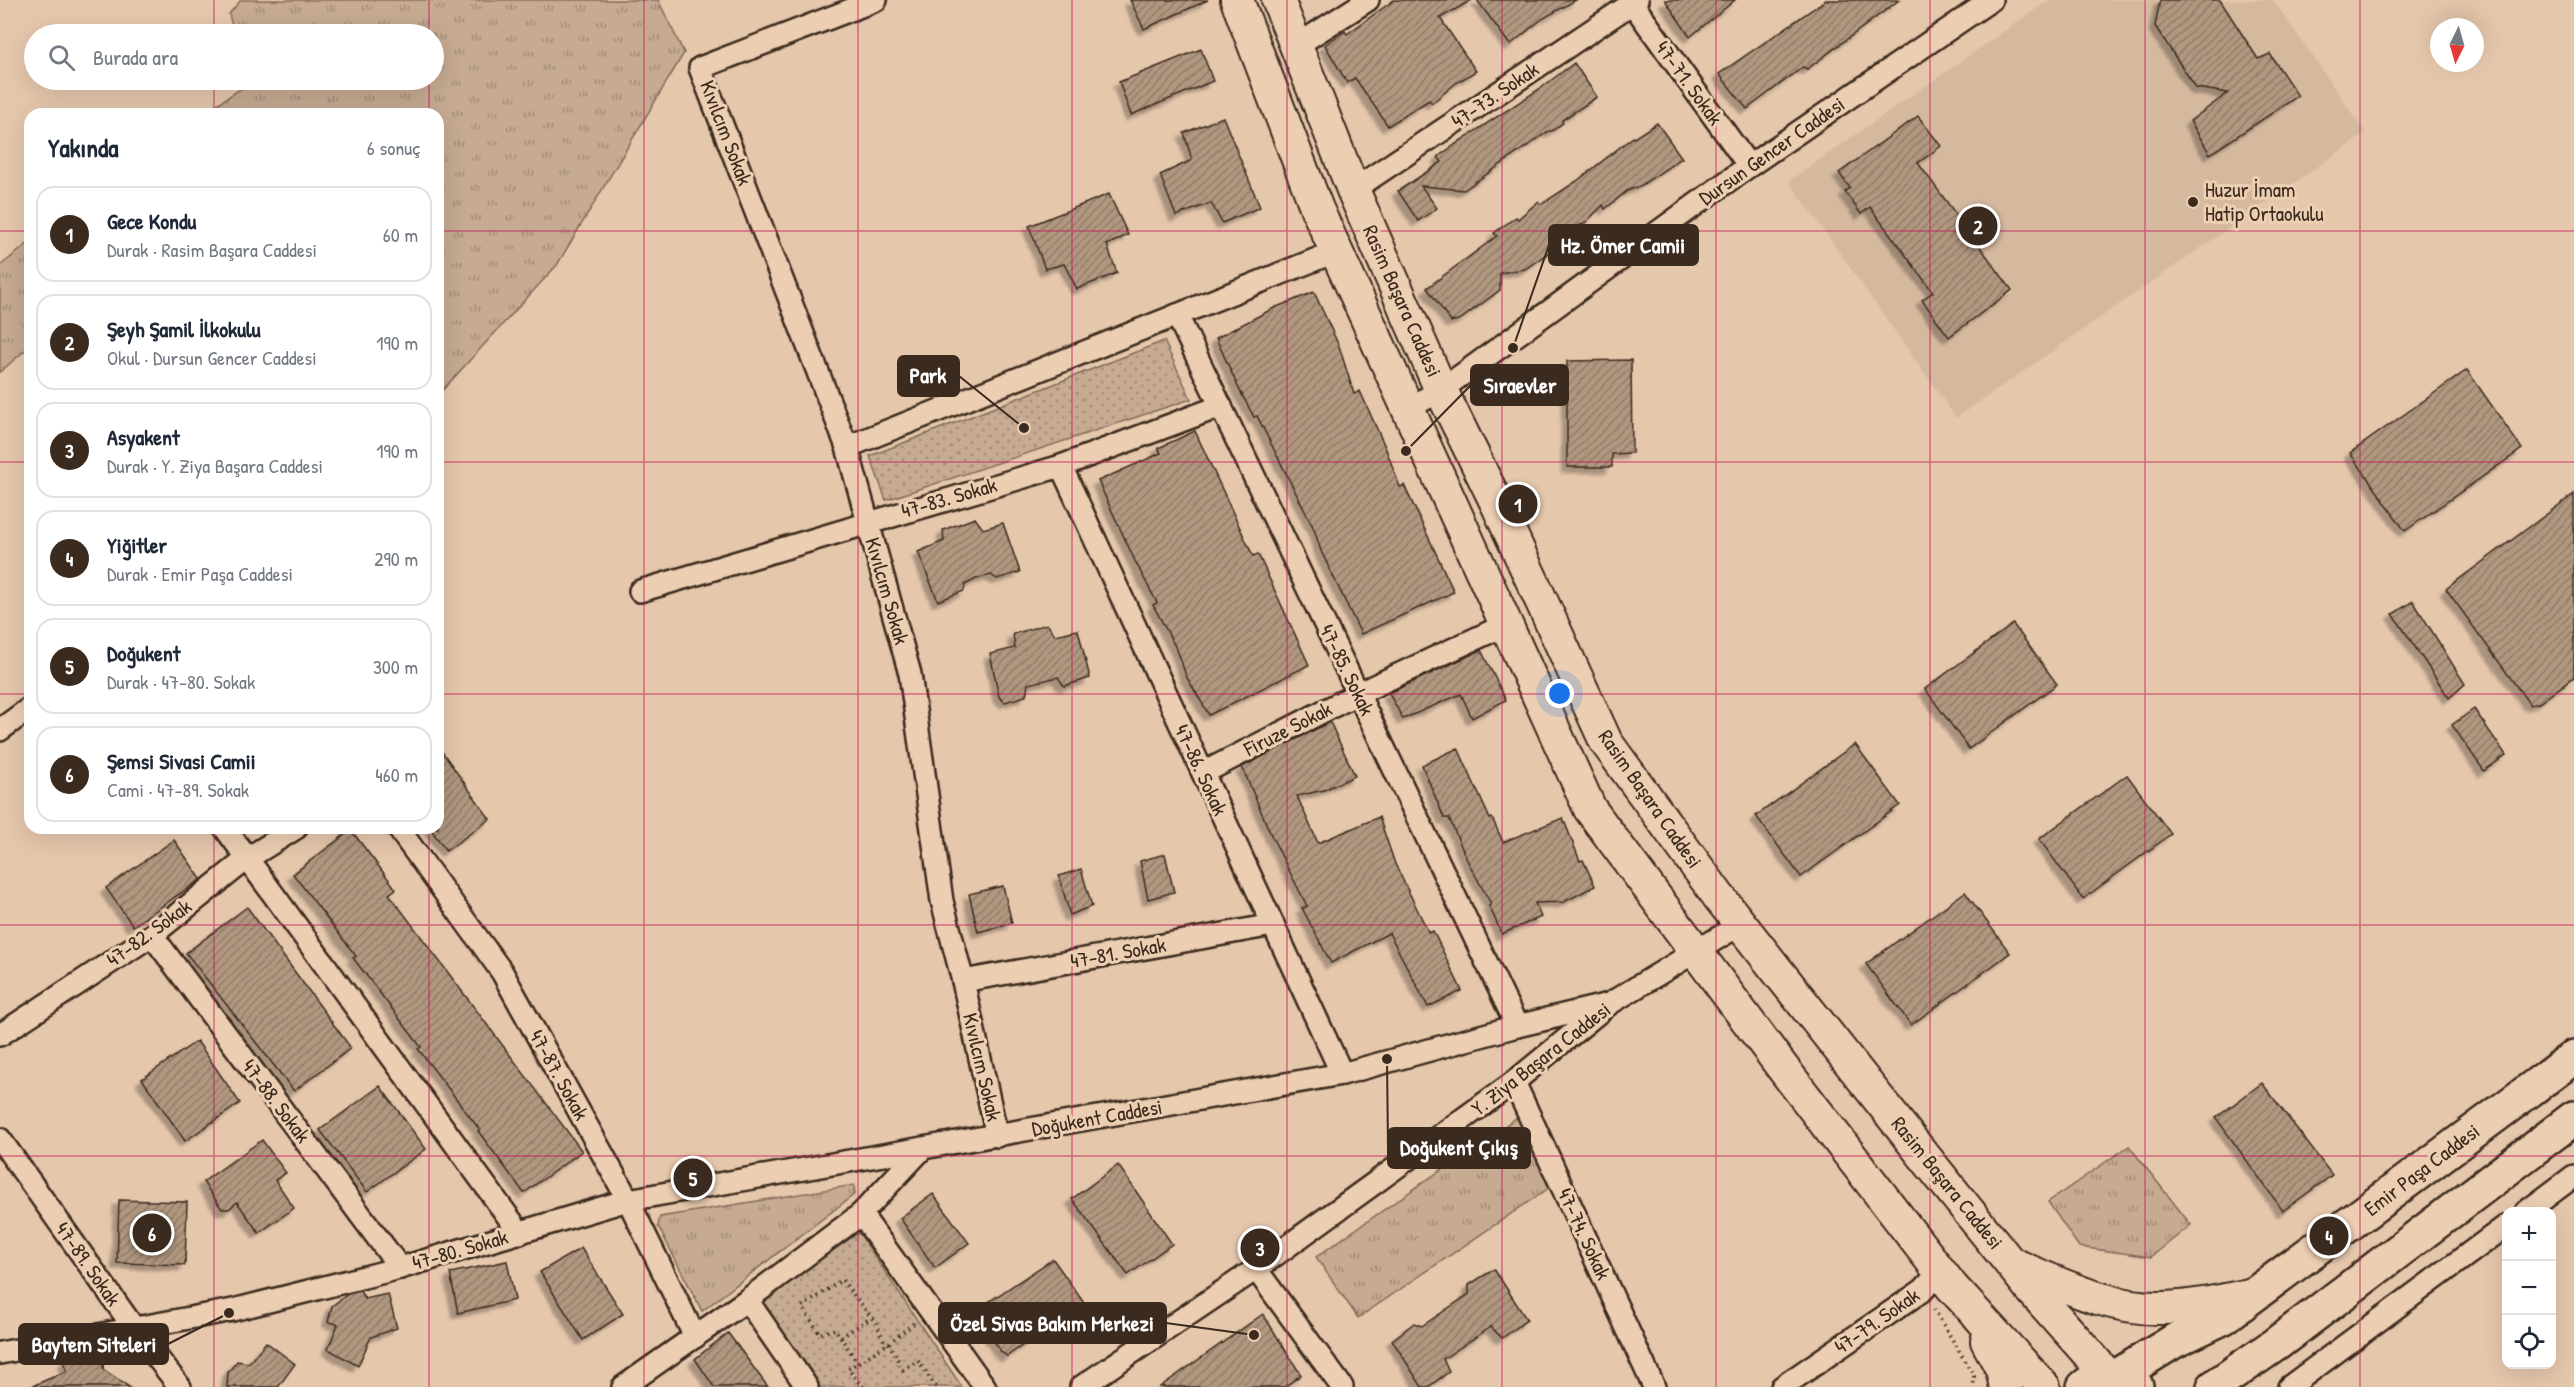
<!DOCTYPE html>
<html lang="tr">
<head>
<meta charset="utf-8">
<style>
  :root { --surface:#fff; --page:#f2f2f3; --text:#1f2937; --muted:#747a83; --line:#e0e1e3; --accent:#3b2a1e }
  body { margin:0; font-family:"Patrick Hand",sans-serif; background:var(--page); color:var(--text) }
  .controls { position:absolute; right:18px; bottom:18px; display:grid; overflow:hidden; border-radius:12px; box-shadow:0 6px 24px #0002 }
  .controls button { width:54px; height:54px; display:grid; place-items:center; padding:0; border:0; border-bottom:2px solid var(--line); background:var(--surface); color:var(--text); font:30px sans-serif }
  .compass { position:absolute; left:2430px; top:18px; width:54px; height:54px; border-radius:50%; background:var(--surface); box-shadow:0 6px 24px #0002; rotate:185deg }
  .you { position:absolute; left:1560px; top:694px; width:21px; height:21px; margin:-15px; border:4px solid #fff; border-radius:50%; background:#1a73e8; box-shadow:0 0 0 9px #1a73e833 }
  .badge { display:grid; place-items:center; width:39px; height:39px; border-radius:50%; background:var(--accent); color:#fff; font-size:20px; font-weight:700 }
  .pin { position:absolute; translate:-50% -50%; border:3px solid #fff; box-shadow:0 2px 6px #0006 }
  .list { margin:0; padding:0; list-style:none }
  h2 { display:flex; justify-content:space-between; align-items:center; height:78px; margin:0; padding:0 24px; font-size:26px }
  h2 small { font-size:20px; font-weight:400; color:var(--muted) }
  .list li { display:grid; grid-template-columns:39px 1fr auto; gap:18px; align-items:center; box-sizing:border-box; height:96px; margin:0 12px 12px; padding:0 12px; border:2px solid var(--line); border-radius:18px }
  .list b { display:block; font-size:22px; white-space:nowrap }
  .list p { margin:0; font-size:20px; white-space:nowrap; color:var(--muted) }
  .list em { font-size:20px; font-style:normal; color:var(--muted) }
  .icon { flex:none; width:33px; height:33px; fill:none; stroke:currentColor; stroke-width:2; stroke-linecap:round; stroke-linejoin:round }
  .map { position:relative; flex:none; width:2574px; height:1387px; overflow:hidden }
  .search { position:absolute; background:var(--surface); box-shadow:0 6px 24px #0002; left:24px; top:24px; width:420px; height:66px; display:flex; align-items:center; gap:15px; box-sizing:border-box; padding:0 21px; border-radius:33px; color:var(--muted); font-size:22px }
  .panel { position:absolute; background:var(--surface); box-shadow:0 6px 24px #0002; left:24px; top:108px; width:420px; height:726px; border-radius:18px }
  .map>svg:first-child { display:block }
  .built { fill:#d5b99f }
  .grass { fill:url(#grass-tufts); stroke:#806a58; stroke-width:1.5 }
  .park { fill:url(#park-dots); stroke:#806a58; stroke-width:1.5 }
  .building { fill:url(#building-hatch); stroke:#3b2a1e; stroke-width:1.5; filter:url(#shadow) }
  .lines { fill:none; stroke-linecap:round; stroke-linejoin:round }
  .street-casing { stroke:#3b2a1e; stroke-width:26 }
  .secondary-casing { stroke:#3b2a1e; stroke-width:36 }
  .primary-casing { stroke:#3b2a1e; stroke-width:38 }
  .path { stroke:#3b2a1e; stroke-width:4; stroke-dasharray:1.5 4.5; stroke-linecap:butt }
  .street { stroke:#ecceb2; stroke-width:21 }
  .secondary { stroke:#ecceb2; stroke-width:32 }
  .primary { stroke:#ecceb2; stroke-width:33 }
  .grid { fill:none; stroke:#c2185b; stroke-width:1.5; stroke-opacity:0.55 }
  .poi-dot { fill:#3b2a1e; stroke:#ecceb2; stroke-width:2 }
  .labels { text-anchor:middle; stroke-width:6; stroke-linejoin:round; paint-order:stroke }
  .street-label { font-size:21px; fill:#3b2a1e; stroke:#ecceb2 }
  .poi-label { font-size:21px; fill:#3b2a1e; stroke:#ecceb2; text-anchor:start }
  .leader { fill:none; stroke:#3b2a1e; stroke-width:2 }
  .callout-dot { fill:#3b2a1e; stroke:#ecceb2; stroke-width:2 }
  .callout { fill:#3b2a1e; stroke:#3b2a1e; stroke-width:2 }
  .callout-label { font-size:22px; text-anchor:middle; font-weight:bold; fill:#fff }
</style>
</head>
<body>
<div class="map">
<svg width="2574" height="1387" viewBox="0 0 2574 1387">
  <defs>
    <pattern id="grass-tufts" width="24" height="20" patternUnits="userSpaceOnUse" patternTransform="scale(1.5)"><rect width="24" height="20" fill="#c6aa92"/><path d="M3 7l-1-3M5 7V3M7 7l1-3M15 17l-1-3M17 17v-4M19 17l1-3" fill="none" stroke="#a28b77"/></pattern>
    <pattern id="park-dots" width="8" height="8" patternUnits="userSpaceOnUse" patternTransform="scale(1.5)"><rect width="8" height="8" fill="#c6aa92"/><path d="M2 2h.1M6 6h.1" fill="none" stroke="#a28b77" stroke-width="1.8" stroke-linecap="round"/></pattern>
    <pattern id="building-hatch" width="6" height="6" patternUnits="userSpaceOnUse" patternTransform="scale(1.5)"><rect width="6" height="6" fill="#b19780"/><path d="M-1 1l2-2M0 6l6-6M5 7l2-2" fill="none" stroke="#917b68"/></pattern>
    <filter id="shadow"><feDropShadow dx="-5.5" dy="5.5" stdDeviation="1.5" flood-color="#0004"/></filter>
  </defs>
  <rect width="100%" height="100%" fill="#e5c7ac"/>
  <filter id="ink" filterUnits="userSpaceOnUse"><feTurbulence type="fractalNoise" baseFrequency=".0167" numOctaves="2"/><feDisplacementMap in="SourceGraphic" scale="12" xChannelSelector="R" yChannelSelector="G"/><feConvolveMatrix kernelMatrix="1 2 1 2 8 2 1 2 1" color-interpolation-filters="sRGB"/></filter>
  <g filter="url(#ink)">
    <!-- built -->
    <polygon class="built" points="2049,0 2273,0 2366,133 1956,418 1789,181"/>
    <!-- grass -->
    <g class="grass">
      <polygon points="241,0 658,0 684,53 557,265 438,395 438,114 202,114 248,84 247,80 434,80 434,34 234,34 229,14"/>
      <polygon points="30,242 30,346 0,372 0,266"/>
      <polygon points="1519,1116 1549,1188 1358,1318 1316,1257"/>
      <polygon points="2129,1146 2191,1225 2151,1257 2079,1247 2048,1202"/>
      <polygon points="854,1185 855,1194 702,1311 658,1226 660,1217"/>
    </g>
    <!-- park -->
    <g class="park">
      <polygon points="1164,341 1191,399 886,500 870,456"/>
      <polygon points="859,1233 962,1387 820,1387 760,1299"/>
    </g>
    <!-- building -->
    <g class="building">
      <polygon points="1130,0 1208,0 1144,29"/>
      <polygon points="1394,0 1472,0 1440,18 1476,71 1456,83 1432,103 1429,100 1388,126 1355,78 1347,83 1325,45 1345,31 1347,34"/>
      <polygon points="1477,0 1576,0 1542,19 1510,45"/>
      <polygon points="1665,0 1735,0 1690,37"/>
      <polygon points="1826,0 1899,0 1807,69 1803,67 1747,109 1719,74"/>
      <polygon points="2160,0 2220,0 2258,59 2270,54 2298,96 2210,154 2190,121 2228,93 2196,88 2155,26"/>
      <polygon points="1201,49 1213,81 1131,115 1119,82"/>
      <polygon points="1574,63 1597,97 1562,120 1563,123 1552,131 1549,131 1464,190 1421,186 1437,208 1418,221 1398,191 1442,162 1438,157 1460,141 1541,88"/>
      <polygon points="1918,116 1941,146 1918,163 2012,290 1949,337 1922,300 1933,292 1870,207 1861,214 1845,192 1850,188 1839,173"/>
      <polygon points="1223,117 1260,207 1222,223 1211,203 1176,216 1160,175 1192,160 1184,133"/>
      <polygon points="1657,123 1682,158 1640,186 1627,191 1605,209 1603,205 1584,224 1563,231 1568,239 1525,269 1500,273 1500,290 1461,319 1451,322 1427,288 1497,236 1494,233 1516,217 1518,219 1538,202 1542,204 1577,181 1633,137 1634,138"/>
      <polygon points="1109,194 1128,235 1107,245 1117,273 1077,289 1064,264 1045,269 1029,226"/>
      <polygon points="1314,292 1339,346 1354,394 1360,391 1386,449 1400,487 1404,485 1454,592 1361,634 1321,551 1314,529 1257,416 1254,417 1239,389 1216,338 1274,308"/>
      <polygon points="1631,360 1632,453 1612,454 1612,467 1567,467 1567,361"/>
      <polygon points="2467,370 2522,449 2405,531 2350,453"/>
      <polygon points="1195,431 1253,556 1258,554 1309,665 1209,715 1186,676 1178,652 1153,605 1157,603 1135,561 1098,481 1161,453 1158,448"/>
      <polygon points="2574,494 2574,677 2539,703 2530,705 2446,589"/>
      <polygon points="975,518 983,529 1003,523 1020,572 997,579 991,575 976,579 965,585 964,591 938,601 918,552 944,541 943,530"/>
      <polygon points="2413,601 2465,684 2449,698 2393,614"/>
      <polygon points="1047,624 1055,635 1078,630 1090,678 1064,686 1058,677 1028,684 1026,696 1005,702 999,697 990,654 1015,648 1013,634"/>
      <polygon points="2013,624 2057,684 1969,749 1925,689"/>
      <polygon points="1481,650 1506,700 1472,718 1461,694 1403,719 1389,693"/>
      <polygon points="2474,709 2506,755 2484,771 2452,725"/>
      <polygon points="1330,722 1355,776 1324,790 1297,796 1318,843 1379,817 1395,864 1429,933 1433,931 1462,991 1428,1007 1389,933 1331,963 1302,908 1307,906 1272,837 1242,767"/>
      <polygon points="1855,744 1900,805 1801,877 1756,816"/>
      <polygon points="438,746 490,819 446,851 430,828 438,828"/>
      <polygon points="1458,748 1490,819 1492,818 1503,842 1563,818 1580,861 1583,860 1595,886 1564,902 1535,903 1541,917 1502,934 1489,906 1491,904 1467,860 1449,818 1444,818 1422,765"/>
      <polygon points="2127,775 2171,834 2083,899 2039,839"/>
      <polygon points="351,830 396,889 389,894 582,1151 524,1193 478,1131 480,1130 418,1049 421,1047 353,958 356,956 293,874"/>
      <polygon points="174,840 201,879 133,926 106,888"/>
      <polygon points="1165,854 1174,892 1148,899 1140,861"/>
      <polygon points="1081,869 1092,906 1070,915 1059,876"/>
      <polygon points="1003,886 1012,923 978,932 969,894"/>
      <polygon points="1965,892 2010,953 1911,1025 1866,964"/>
      <polygon points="247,907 351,1048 294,1091 186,953"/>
      <polygon points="197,1041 240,1103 185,1141 142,1079"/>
      <polygon points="2262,1083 2332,1175 2283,1211 2216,1118"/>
      <polygon points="380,1086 426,1149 367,1192 320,1130"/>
      <polygon points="262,1140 286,1173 275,1180 294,1208 259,1233 237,1202 229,1209 222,1209 203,1182"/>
      <polygon points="1118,1165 1172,1244 1128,1275 1072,1199"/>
      <polygon points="933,1194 969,1243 935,1268 900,1218"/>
      <polygon points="119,1200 187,1202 185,1265 117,1263"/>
      <polygon points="581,1248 623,1314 583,1340 540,1272"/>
      <polygon points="1053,1259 1084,1303 1007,1356 1001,1352 975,1311"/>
      <polygon points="507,1261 515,1300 458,1313 450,1273"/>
      <polygon points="1494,1269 1527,1320 1502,1338 1491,1327 1443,1359 1449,1372 1428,1387 1422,1387 1392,1340 1414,1323 1422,1326 1469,1294 1469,1285"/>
      <polygon points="360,1291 365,1299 388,1294 397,1328 371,1337 358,1366 328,1349 338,1324 328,1322 332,1306 348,1294"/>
      <polygon points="1263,1314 1301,1375 1284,1387 1160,1387"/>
      <polygon points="728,1333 768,1387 714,1387 695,1359"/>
      <polygon points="266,1342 295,1364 278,1387 227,1387 228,1372 237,1361 249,1363"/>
      <polygon points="74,1354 92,1354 104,1358 103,1369 129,1387 30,1387 67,1371 63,1362"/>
    </g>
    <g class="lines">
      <defs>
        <g id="street">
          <polyline points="876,0 700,68 847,447 910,674 942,901 963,981 997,1136"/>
          <polyline points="1630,0 1749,166"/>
          <polyline points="1296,46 1368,0"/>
          <polyline points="1353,190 1637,0"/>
          <polyline points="1177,315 1517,1026"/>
          <polyline points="1409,408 1441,390 1739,173 1991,0"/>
          <polyline points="847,447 1337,251"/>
          <polyline points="1061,466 1342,1074"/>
          <polyline points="640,591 1061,466 1221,406"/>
          <polyline points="0,730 30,708"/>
          <polyline points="1203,773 1359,693 1505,625"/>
          <polyline points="225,828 520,1233"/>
          <polyline points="398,828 502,972 628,1200 695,1337"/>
          <polyline points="152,935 400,1268"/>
          <polyline points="963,981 1273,925"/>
          <polyline points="0,1035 152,935 248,858 296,828"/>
          <polyline points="1514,1082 1654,1387"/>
          <polyline points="0,1139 134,1328 180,1387"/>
          <polyline points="2526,1212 2574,1176"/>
          <polyline points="861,1214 985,1387"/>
          <polyline points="1256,1269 1342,1387"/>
          <polyline points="747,1300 807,1387"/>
          <polyline points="0,1353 233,1310 400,1268 628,1200 1342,1074 1517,1026 1609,1004"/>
          <polyline points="623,1387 747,1300 861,1214 921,1150"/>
          <polyline points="1081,1387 1256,1269 1514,1082 1609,1004 1741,924"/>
          <polyline points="1782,1387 1923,1290 1940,1272"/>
          <polyline points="2289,1387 2506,1226"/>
        </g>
        <g id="secondary">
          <polyline points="1237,0 1317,209 1590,809 1782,1067 1952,1287 2044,1387"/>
          <polyline points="1278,0 1353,190 1441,390 1498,506 1606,742 1719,897 1912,1141 2031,1289 2109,1377"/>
          <path d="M2015 1265C2062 1285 2112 1310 2164 1308 2195 1307 2225 1300 2254 1294"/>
          <polyline points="1987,1341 2002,1369 2006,1387"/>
        </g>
        <g id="primary">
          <polyline points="2116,1377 2174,1341 2224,1317 2574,1057"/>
          <path d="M2084 1387C2099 1374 2120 1375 2136 1386"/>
          <polyline points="2214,1387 2276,1344 2574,1118"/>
        </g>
      </defs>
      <!-- street casing -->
      <use href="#street" class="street-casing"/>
      <!-- secondary casing -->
      <use href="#secondary" class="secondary-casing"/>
      <!-- primary casing -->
      <use href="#primary" class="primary-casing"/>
      <!-- path -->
      <g class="path">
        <polyline points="1934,1309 1974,1376 1973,1387"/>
        <polyline points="841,1337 871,1318"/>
        <polyline points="889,1343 903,1370 918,1361 936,1387"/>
        <polyline points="858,1363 835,1329 820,1334 802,1307 842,1280 876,1323 886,1345"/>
        <polyline points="863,1387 848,1369 889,1343 915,1322"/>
      </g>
      <!-- street -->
      <use href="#street" class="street"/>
      <!-- secondary -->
      <use href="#secondary" class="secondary"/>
      <!-- primary -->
      <use href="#primary" class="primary"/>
    </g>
  </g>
  <!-- grid -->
  <path class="grid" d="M214 0V34M429 0V34M644 0V1387M858 0V1387M1072 0V1387M1287 0V1387M1502 0V1387M1716 0V1387M1930 0V1387M2145 0V1387M2360 0V1387M214 80V114M429 80V114M0 231H30M438 231H2574M0 462H30M438 462H2574M0 694H30M438 694H2574M214 828V1387M429 828V1387M0 925H2574M0 1156H2574"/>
  <!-- markers -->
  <circle class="poi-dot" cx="2193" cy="202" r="6"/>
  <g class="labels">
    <!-- street labels -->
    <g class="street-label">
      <text transform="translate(1689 83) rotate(54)" y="7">47-71. Sokak</text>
      <text transform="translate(1495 95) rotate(-34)" y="7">47-73. Sokak</text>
      <text transform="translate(726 133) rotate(69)" y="7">Kıvılcım Sokak</text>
      <text transform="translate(1772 151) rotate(-35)" y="7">Dursun Gencer Caddesi</text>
      <text transform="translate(1402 301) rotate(66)" y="7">Rasim Başara Caddesi</text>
      <text transform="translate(949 498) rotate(-16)" y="7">47-83. Sokak</text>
      <text transform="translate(887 591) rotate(74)" y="7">Kıvılcım Sokak</text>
      <text transform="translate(1347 670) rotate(64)" y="7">47-85. Sokak</text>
      <text transform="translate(1288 729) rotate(-27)" y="7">Firuze Sokak</text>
      <text transform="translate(1201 770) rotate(65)" y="7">47-86. Sokak</text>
      <text transform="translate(1650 799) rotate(55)" y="7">Rasim Başara Caddesi</text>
      <text transform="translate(149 933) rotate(-36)" y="7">47-82. Sokak</text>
      <text transform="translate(1118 953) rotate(-10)" y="7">47-81. Sokak</text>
      <text transform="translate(1541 1059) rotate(-38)" y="7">Y. Ziya Başara Caddesi</text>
      <text transform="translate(982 1067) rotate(77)" y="7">Kıvılcım Sokak</text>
      <text transform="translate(559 1075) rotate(61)" y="7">47-87. Sokak</text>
      <text transform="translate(276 1101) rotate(53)" y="7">47-88. Sokak</text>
      <text transform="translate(1097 1118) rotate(-10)" y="7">Doğukent Caddesi</text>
      <text transform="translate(2422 1170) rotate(-37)" y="7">Emir Paşa Caddesi</text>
      <text transform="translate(1947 1183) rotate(51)" y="7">Rasim Başara Caddesi</text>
      <text transform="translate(1584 1234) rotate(65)" y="7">47-74. Sokak</text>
      <text transform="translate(460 1250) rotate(-16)" y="7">47-80. Sokak</text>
      <text transform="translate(88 1264) rotate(55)" y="7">47-89. Sokak</text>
      <text transform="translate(1877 1321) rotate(-35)" y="7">47-79. Sokak</text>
    </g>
    <!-- poi labels -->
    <g class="poi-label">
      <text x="2205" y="197">Huzur İmam<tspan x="2205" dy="24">Hatip Ortaokulu</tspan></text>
    </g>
  </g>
  <!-- callouts -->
  <path class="leader" d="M1513 348L1549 245M1024 428L959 376M1406 451L1471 385M1387 1059L1388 1148M1254 1335L1166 1323M229 1313L168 1344"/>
  <g class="callout-dot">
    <circle cx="1513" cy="348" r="6"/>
    <circle cx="1024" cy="428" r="6"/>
    <circle cx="1406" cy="451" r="6"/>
    <circle cx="1387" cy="1059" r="6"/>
    <circle cx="1254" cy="1335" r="6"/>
    <circle cx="229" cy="1313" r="6"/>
  </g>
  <g class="callout">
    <rect x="1549" y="225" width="149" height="40" rx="6"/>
    <rect x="898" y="356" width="61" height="40" rx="6"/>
    <rect x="1471" y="365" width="97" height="40" rx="6"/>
    <rect x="1388" y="1128" width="142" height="40" rx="6"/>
    <rect x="939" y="1303" width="227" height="40" rx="6"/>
    <rect x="19" y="1324" width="149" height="40" rx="6"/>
  </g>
  <g class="callout-label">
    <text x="1623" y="253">Hz. Ömer Camii</text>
    <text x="928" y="383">Park</text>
    <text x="1520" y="393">Sıraevler</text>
    <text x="1459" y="1155">Doğukent Çıkış</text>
    <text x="1052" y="1331">Özel Sivas Bakım Merkezi</text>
    <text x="94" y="1352">Baytem Siteleri</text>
  </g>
</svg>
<div class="controls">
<button>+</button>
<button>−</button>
<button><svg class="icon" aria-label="locate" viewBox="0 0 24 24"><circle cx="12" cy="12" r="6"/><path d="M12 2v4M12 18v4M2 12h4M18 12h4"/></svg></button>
</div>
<svg class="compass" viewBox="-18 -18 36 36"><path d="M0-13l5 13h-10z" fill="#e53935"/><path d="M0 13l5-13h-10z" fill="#747a83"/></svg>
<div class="you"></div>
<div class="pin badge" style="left:1518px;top:504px">1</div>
<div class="pin badge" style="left:1978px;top:226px">2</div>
<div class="pin badge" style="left:1260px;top:1248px">3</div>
<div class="pin badge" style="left:2329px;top:1236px">4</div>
<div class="pin badge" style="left:693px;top:1178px">5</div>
<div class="pin badge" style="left:152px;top:1233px">6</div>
<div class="search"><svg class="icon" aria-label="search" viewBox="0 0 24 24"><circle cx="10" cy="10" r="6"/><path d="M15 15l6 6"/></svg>Burada ara</div>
<section class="panel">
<h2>Yakında<small>6 sonuç</small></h2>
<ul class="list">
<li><span class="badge">1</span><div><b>Gece Kondu</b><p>Durak · Rasim Başara Caddesi</p></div><em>60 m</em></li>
<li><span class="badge">2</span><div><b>Şeyh Şamil İlkokulu</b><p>Okul · Dursun Gencer Caddesi</p></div><em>190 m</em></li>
<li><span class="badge">3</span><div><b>Asyakent</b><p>Durak · Y. Ziya Başara Caddesi</p></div><em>190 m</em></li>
<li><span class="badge">4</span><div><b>Yiğitler</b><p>Durak · Emir Paşa Caddesi</p></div><em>290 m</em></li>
<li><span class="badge">5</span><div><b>Doğukent</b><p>Durak · 47-80. Sokak</p></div><em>300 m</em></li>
<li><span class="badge">6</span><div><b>Şemsi Sivasi Camii</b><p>Cami · 47-89. Sokak</p></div><em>460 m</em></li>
</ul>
</section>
</div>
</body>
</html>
